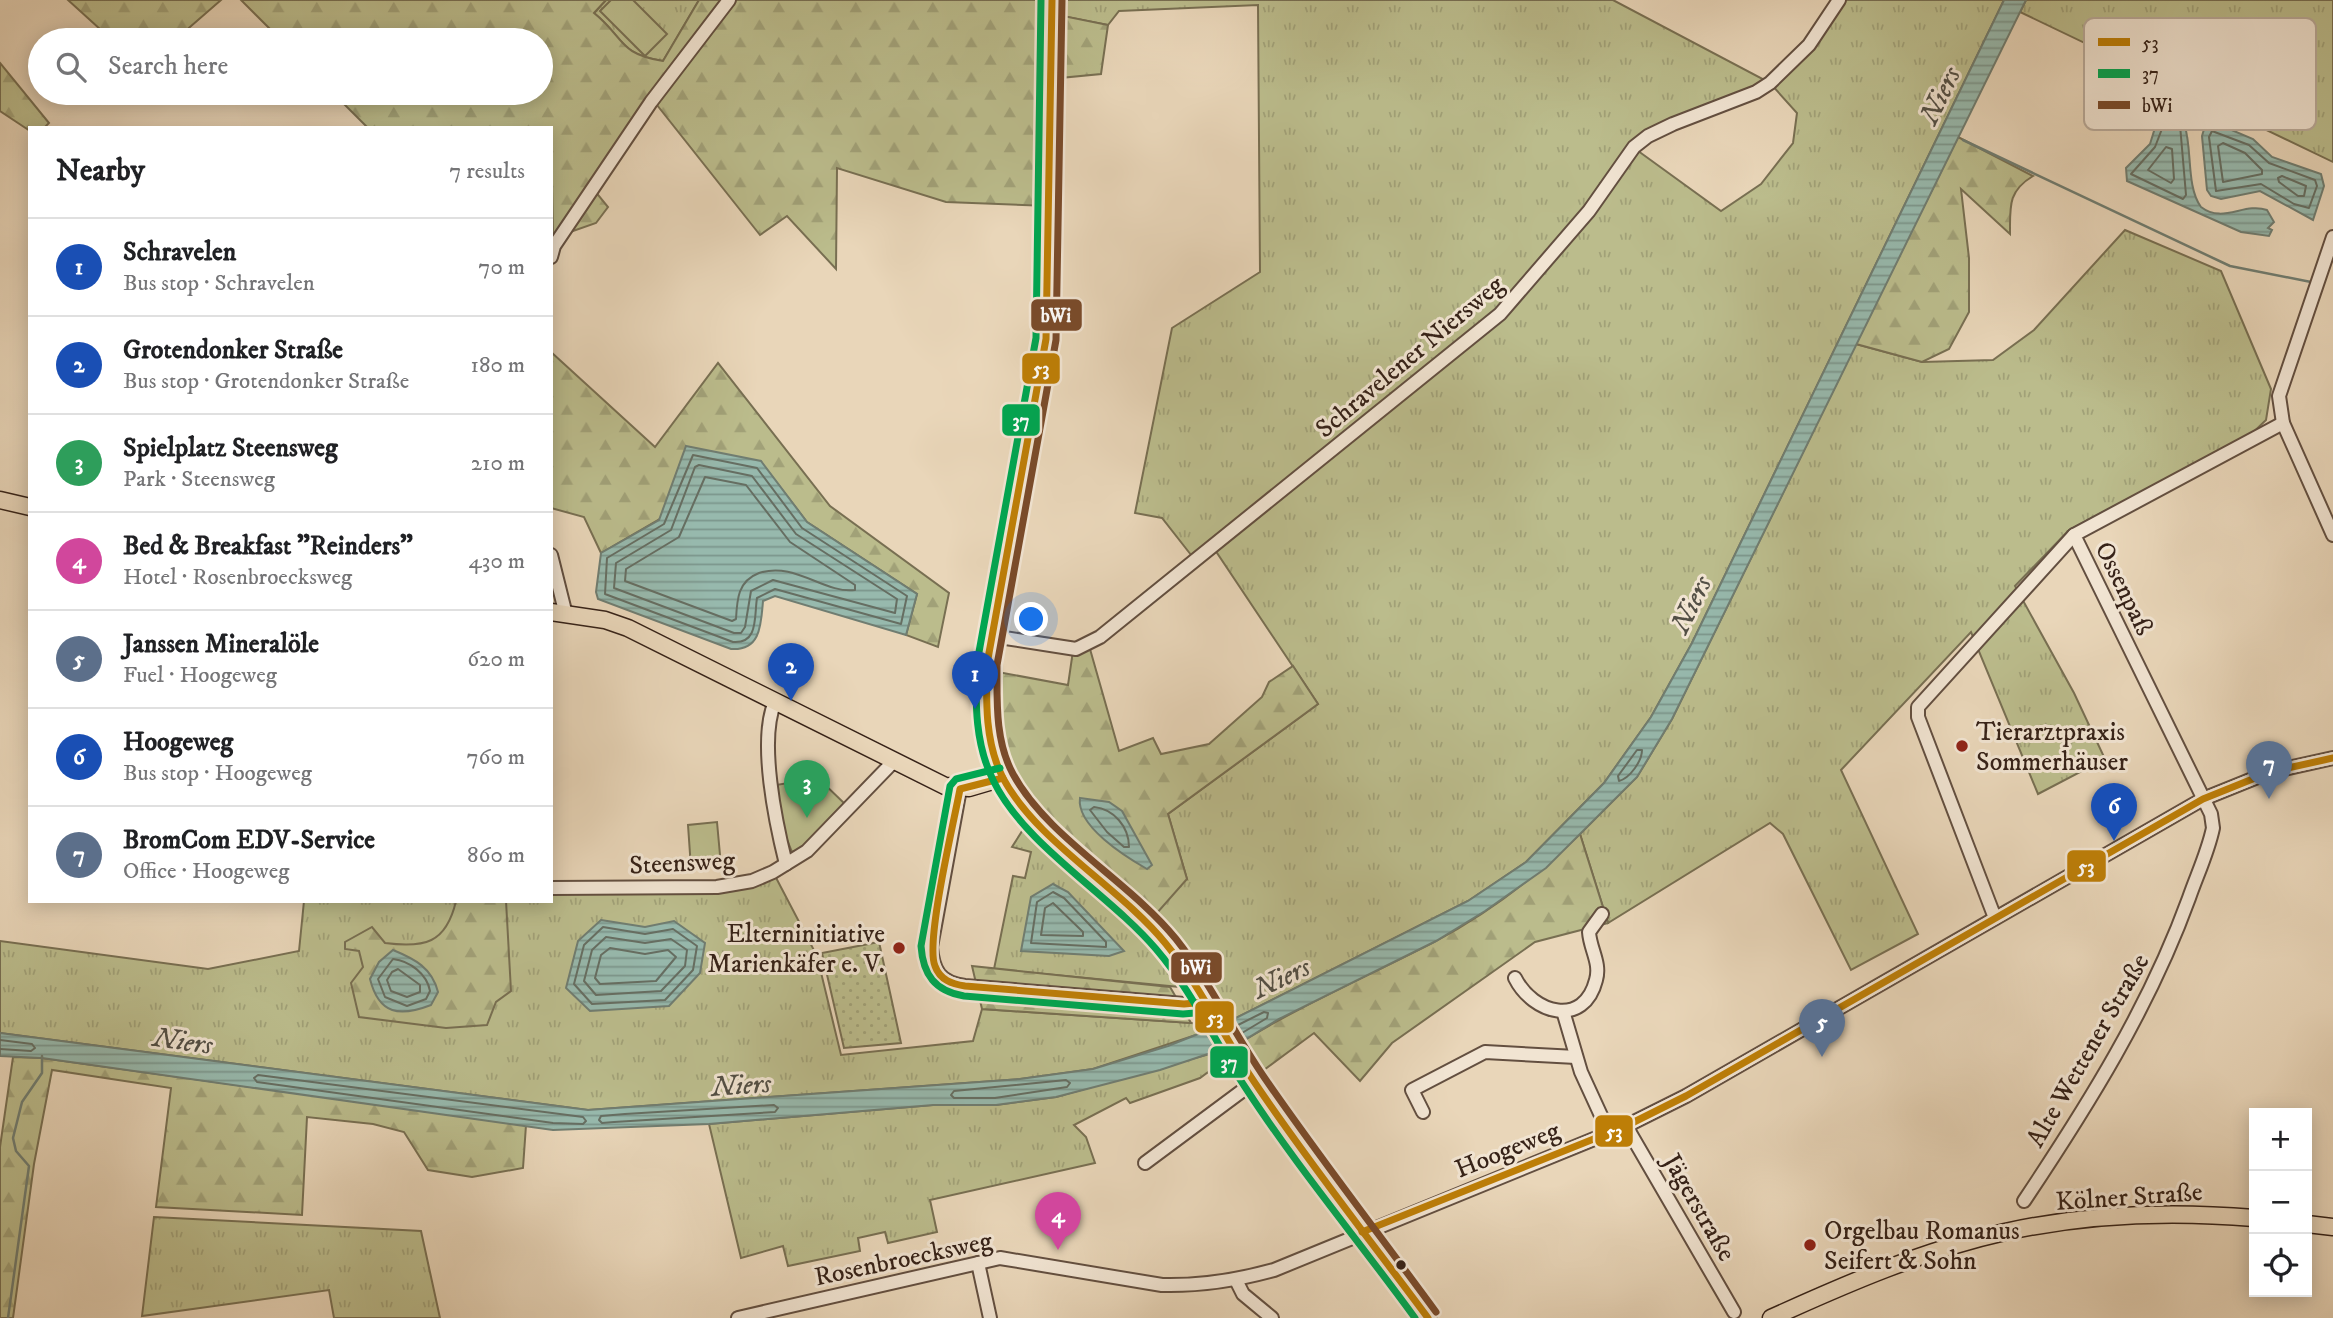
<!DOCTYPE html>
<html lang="en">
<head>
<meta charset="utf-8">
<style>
  :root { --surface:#fff; --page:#f6f6f6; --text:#202124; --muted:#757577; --line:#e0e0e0; --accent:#d93025 }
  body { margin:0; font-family:"IM FELL DW Pica",serif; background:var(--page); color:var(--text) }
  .controls { position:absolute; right:21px; bottom:21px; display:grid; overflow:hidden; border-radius:0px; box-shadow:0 4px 18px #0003 }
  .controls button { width:63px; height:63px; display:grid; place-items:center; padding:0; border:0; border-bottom:2px solid var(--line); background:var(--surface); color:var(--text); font:35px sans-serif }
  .you { position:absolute; left:1032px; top:620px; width:24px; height:24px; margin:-18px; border:5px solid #fff; border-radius:50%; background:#1a73e8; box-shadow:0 0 0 10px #1a73e833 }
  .badge { display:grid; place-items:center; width:46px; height:46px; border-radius:50%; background:var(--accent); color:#fff; font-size:23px; font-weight:700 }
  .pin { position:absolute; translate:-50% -58px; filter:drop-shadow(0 2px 4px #0008) }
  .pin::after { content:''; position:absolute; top:37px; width:24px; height:21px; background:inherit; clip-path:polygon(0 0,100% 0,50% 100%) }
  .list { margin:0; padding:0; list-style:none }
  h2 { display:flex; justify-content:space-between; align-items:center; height:91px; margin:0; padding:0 28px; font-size:30px }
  h2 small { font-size:23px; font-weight:400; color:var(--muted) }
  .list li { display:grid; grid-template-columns:46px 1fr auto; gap:21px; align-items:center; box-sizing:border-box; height:98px; padding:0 28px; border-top:2px solid var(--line) }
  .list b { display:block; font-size:26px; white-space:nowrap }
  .list p { margin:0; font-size:23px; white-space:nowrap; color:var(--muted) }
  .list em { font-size:23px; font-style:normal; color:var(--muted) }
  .icon { flex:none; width:38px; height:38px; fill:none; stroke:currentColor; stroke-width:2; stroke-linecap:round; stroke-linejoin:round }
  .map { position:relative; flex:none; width:2333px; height:1318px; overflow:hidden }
  .search { position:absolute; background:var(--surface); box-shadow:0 4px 18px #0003; left:28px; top:28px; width:525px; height:77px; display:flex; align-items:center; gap:18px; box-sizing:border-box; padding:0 24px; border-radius:38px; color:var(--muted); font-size:26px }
  .panel { position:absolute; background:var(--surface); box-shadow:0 4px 18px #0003; left:28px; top:126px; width:525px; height:777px; border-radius:0px }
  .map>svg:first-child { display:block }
  .grass { fill:url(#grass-tufts); stroke:#786f52; stroke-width:2; fill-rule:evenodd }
  .forest { fill:url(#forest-firs); stroke:#786f52; stroke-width:2 }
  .park { fill:#bbbc8c; stroke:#786f52; stroke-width:2 }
  .garden { fill:url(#garden-dots); stroke:#786f52; stroke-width:2 }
  .water { fill:url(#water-rules); stroke:#707d71; stroke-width:2 }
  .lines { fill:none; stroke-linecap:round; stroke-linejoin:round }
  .shore { stroke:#666e62; stroke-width:2 }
  .stream { stroke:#707d71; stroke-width:2.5 }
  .minor-casing { stroke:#634f40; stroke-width:16 }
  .major-casing { stroke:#362218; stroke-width:19 }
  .minor { stroke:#f1e4d2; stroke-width:12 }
  .major { stroke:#e9d6b9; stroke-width:16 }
  .bus-1-casing { stroke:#f1e4d2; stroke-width:12 }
  .bus-2-casing { stroke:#f1e4d2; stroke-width:12 }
  .bus-3-casing { stroke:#f1e4d2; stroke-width:12 }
  .bus-1 { stroke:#bd7e07; stroke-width:7 }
  .bus-2 { stroke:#00a651; stroke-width:7 }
  .bus-3 { stroke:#7a4b2a; stroke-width:7 }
  .poi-dot { fill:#8f2418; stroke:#f1e4d2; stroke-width:2.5 }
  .bus-dot { fill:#362218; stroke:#f1e4d2; stroke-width:2.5 }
  .labels { text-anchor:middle; stroke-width:6; stroke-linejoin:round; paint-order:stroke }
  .street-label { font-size:26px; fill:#362218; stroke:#f1e4d2 }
  .poi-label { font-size:26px; fill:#362218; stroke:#f1e4d2; text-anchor:start }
  .water-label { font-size:28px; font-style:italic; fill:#534f45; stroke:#f1e4d2 }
  .key { fill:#f1e4d2; stroke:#b9aa9a; stroke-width:2 }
  .key-label { font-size:19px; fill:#362218 }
  .line-badge { stroke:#f1e4d2; stroke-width:2.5 }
  .badge-label { font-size:19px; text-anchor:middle; font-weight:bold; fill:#fff }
</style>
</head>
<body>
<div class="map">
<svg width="2333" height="1318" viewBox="0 0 2333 1318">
  <defs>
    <pattern id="grass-tufts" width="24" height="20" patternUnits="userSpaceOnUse" patternTransform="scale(1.75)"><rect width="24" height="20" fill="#bbbc8c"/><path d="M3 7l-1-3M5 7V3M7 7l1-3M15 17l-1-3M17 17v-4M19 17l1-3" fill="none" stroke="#a1a178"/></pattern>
    <pattern id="forest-firs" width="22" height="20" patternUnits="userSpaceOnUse" patternTransform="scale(1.75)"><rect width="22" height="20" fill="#bbbc8c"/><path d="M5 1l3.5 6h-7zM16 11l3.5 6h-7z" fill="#a1a178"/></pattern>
    <pattern id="garden-dots" width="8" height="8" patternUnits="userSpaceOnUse" patternTransform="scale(1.75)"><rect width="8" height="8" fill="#bbbc8c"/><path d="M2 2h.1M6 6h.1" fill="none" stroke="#a1a178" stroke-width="1.8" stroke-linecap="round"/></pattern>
    <pattern id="water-rules" width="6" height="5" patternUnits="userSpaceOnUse" patternTransform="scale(1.75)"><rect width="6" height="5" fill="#97b9ad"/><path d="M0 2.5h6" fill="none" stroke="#7c968c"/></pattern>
  </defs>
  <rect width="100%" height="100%" fill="#e9d6b9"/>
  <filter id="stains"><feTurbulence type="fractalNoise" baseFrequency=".00286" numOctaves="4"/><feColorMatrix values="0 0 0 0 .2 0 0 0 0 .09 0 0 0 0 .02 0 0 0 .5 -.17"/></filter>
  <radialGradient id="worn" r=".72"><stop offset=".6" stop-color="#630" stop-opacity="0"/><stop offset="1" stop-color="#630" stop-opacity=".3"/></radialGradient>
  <!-- grass -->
  <g class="grass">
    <path d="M606 0H699L663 61C618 54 625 38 594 13Z"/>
    <path d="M1052 0H1613L1770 83 1839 0H2004L1692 643 1651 717 1604 783 1526 862 1468 901 1226 1023 1190 988 994 969 1013 876 1025 878 1031 852 1012 847 1031 817 1187 879 1168 814 1318 704 1213 547 1195 560 1162 518 1135 513 1172 328 1260 272 1258 5 1119 11 1108 25 1052 14ZM1770 83 1797 113 1793 143 1761 184 1721 211 1634 148Z"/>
    <polygon points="2026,0 2333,0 2333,162 2020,12"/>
    <polygon points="2125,230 2221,271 2271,389 2266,420 2238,447 2183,470 2069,530 2015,586 2074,693 2105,759 2038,794 1971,632 1841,770 1918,934 1851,970 1783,834 1770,823 1608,923 1580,834 1637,777 1672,719 1856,344 1922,362 1993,360 2034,330"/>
    <polygon points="773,872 817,956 841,1055 973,1041 982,1009 1191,1023 1200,1024 1208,1031 1093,1069 1020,1079 588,1110 0,1033 0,941 208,969 299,951 304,901 551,901 551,888 717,887"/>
    <polygon points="1213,1053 1219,1064 1200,1078 1130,1103 1126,1098 1074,1125 1086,1137 1095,1163 930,1200 937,1232 888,1243 885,1232 858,1238 860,1251 788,1266 783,1246 741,1258 709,1124 933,1105 996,1105 1056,1097"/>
    <polygon points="154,1217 421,1231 440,1318 334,1318 329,1290 142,1316"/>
  </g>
  <!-- forest -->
  <g class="forest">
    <polygon points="68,0 221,0 175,40 112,40"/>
    <path d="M241 0H606L594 13C625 38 618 54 663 61L699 0H1052L1053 14 1108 25 1101 74 1050 79 1048 206 946 202 837 168 836 269 787 216 760 235 649 95 594 190 608 207 596 223 553 238 551 128H368L333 93H541V40H281Z"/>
    <polygon points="0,63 49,123 44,128 30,128 30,131 0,111"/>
    <path d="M1958 137 2033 176C2008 191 2010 206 2010 234L1961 189 1969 258V312L1949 349 1922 362 1856 344Z"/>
    <polygon points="551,352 655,447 718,363 830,506 949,593 938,647 906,635 917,594 807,522 760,461 601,553 584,517 551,508"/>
    <path d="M1088 642 1119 751 1153 738 1161 754 1209 744 1262 697 1269 682 1293 666 1318 704 1168 814 1187 879 1149 922C1109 884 1036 826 1012 779 995 745 992 707 987 670L1068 685 1074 644Z"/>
    <path d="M1580 834 1608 923 1535 942 1392 1043 1360 1081 1314 1033 1257 1075 1238 1044C1301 1005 1368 976 1434 942 1487 914 1537 876 1580 834Z"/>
    <path d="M456 901H506L511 991 496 1002 487 1025 446 1028 359 1017 351 983 363 967 359 951 345 949V942L372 927 385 943C424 948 446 944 456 901Z"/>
    <polygon points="972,966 1170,987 1191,1023 982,1009"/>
    <polygon points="13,1057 42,1058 526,1125 523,1168 472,1177 428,1170 404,1132 373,1124 307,1117 302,1215 156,1207 171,1088 52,1070 34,1164 13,1318 0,1318 0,1147"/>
  </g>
  <!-- park -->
  <g class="park">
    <polygon points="611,0 633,0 667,34 645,56 600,11"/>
    <polygon points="818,778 846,805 804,848 792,852 784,832 776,785"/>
    <polygon points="717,822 721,866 691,868 688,825"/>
  </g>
  <!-- garden -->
  <polygon class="garden" points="879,942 901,1043 844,1048 822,953"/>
  <!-- water -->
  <g class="water">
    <polygon points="2004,0 2026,0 1672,719 1637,777 1546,868 1485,911 1436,941 1279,1019 1238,1044 1160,1070 1056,1097 996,1105 933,1105 709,1124 553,1130 42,1058 0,1056 0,1033 588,1110 1020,1079 1093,1069 1168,1046 1226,1023 1468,901 1526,862 1604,783 1651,717 1692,643"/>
    <path d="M2166 110C2201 113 2180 179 2201 207 2223 224 2244 202 2267 210L2274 222 2268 228 2272 230 2269 236 2241 232 2127 181 2126 168 2150 144 2158 118Z"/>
    <polygon points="2215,123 2253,139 2272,157 2321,174 2324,186 2313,220 2260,191 2221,199 2211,196 2207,190 2202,136 2205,126"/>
    <path d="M686 446 761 461 807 522 917 594 906 635 775 596 763 601C761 624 761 651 731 649L598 599 596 592 601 553 659 520Z"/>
    <path d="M1080 798 1109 802 1122 811 1152 865 1147 869C1126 857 1076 826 1080 798Z"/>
    <polygon points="1053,884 1068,892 1124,951 1109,956 1021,951 1031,897"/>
    <polygon points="601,920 645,927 674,921 705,943 700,973 669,1006 590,1011 566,988 578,941"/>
    <path d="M393 950C415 959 432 968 438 992L431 1005C400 1017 379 1015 370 979L379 962Z"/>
  </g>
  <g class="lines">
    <!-- shore -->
    <g class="shore">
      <polygon points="2170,117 2180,125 2186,195 2183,199 2131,174 2155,147 2165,121"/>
      <polygon points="2212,131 2249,145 2269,163 2315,180 2317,186 2309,208 2294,204 2261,184 2216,191 2209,137"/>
      <polygon points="2223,143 2245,153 2262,170 2262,174 2223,182 2218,146"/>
      <polygon points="2166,147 2172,149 2174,179 2171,183 2148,170"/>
      <polygon points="2282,176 2306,186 2304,196 2298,196 2279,182 2278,178"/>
      <path d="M693 455 757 468 802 528 907 596 901 624 775 589 757 598C754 616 759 644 733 642L605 594 607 558 664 524Z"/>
      <polygon points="699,465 752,476 796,534 897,599 895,613 773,580 751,591 745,627 741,633 734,633 614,588 616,563 671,530 695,467"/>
      <path d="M705 477 746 485 790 542 855 585V590C824 594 795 561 759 573 738 581 737 599 736 619L732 621 625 581 626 569 679 537Z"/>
      <path d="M1637 750H1642C1642 761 1630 778 1619 781L1618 776Z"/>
      <path d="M1094 807C1114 809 1129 827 1129 847H1124L1107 832 1090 810Z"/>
      <polygon points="1053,892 1064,898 1106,942 1106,947 1031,943 1037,902"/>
      <polygon points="1053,903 1083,932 1083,936 1041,935 1045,908"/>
      <polygon points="603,927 645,934 673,929 697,946 693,970 665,1000 592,1004 574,984 584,945"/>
      <polygon points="606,937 645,943 671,939 687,950 685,966 661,991 596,995 584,981 592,950"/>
      <polygon points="610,948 645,954 668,950 676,957 656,981 600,984 595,978 601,955"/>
      <path d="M393 959C410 961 427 974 430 991L426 999 407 1006 385 997 378 979Z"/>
      <polygon points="398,969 420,985 420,992 407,997 391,991 387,980 392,972"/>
      <polyline points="1232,1028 1264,1012 1268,1013 1267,1018 1237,1036"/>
      <polyline points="0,1040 32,1044 35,1048 31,1051 0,1049"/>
      <polygon points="258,1075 583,1117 586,1121 583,1124 553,1123 257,1082 254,1078"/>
      <polygon points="1066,1080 1070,1083 1067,1087 995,1098 954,1098 951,1095 954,1091"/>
      <polygon points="774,1105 778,1108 775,1112 614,1122 602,1123 599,1120 601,1116 625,1114"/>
    </g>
    <!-- stream -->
    <g class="stream">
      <polyline points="1963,140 2230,266 2311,282"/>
      <polyline points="8,1318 29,1166 16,1151 13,1138 22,1102 42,1073 42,1056"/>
    </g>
    <defs>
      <g id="minor">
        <polyline points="2333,237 2279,396 2283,423 2333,535"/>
        <polyline points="551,257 554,246 651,102 729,0"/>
        <polyline points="551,555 566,615"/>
        <polyline points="992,636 1076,649 1100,637 1500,314 1589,211 1634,147 1648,136 1673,124 1756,92 1770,83 1809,45 1839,0"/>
        <path d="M775 702C758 740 776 824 786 864"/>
        <path d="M960 789 931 947C933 971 940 983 965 986L1184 1004 1206 1002"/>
        <polyline points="551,888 717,887 752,881 773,872 807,851 894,761"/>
        <polyline points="1995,918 1918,717 1918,707 2074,535"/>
        <path d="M1515 978C1533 1014 1584 1028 1596 980 1601 963 1590 949 1589 932L1602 914"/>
        <polyline points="1563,1011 1581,1072 1609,1133"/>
        <polyline points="1423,1112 1412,1090 1485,1052 1576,1057"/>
        <polyline points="1626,1126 1734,1312"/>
        <polyline points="1145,1163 1254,1082"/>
        <path d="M2024 1201C2088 1105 2149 1008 2189 898 2197 875 2208 852 2213 828L2211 814 2074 535 2283 423"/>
        <polyline points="978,1263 990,1318"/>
        <polyline points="1236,1280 1243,1294 1272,1318"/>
        <path d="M738 1318 1000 1258 1162 1285C1201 1286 1238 1280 1274 1270L1626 1126 1686 1096 2203 799 2270 772 2333 758"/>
      </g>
      <g id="major">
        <polyline points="1052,0 1046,339 987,664 986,708 992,749 1003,778 1017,799 1044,830 1132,906 1166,944 1190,976 1254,1082 1428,1318"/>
        <polyline points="0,500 30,507"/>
        <polyline points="551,612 605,620 628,628 945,786 969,788 1003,778"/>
        <polyline points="2307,1224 2333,1227"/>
        <path d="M1771 1318C1846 1284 1924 1250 2005 1232 2086 1214 2172 1211 2254 1218"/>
      </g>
    </defs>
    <!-- minor casing -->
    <use href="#minor" class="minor-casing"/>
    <!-- major casing -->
    <use href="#major" class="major-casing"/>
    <!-- minor -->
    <use href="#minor" class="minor"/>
    <!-- major -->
    <use href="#major" class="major"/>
    <defs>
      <g id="bus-1">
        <path d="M1052 0 1046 339 987 664C986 702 985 743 1003 778 1037 842 1120 887 1166 944 1201 987 1224 1038 1255 1083 1309 1163 1370 1240 1428 1318"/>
        <path d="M1003 778 960 789C954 822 925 942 935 966 940 980 952 984 965 986L1184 1004 1206 1002"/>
        <polyline points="1362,1232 1626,1126 1686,1096 2203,799 2270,772 2333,758"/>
      </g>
      <g id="bus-2">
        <path d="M1041 0 1036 338 977 663C975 703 975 745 994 782 1025 845 1109 894 1156 949 1192 991 1215 1042 1245 1087 1297 1167 1359 1241 1415 1318"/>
        <path d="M1000 768 956 779 950 786 921 946C923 975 935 991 964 996L1183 1014 1207 1012"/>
      </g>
      <path id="bus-3" d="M1062 0 1056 340 997 665C997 701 995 741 1013 774 1047 837 1129 881 1176 939 1210 982 1233 1032 1264 1077 1319 1157 1379 1234 1436 1312"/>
    </defs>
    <!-- bus-1 casing -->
    <use href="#bus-1" class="bus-1-casing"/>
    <!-- bus-2 casing -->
    <use href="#bus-2" class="bus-2-casing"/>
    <!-- bus-3 casing -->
    <use href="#bus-3" class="bus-3-casing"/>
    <!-- bus-1 -->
    <use href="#bus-1" class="bus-1"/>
    <!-- bus-2 -->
    <use href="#bus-2" class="bus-2"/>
    <!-- bus-3 -->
    <use href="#bus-3" class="bus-3"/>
  </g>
  <!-- markers -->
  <g class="poi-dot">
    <circle cx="1962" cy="746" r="7"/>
    <circle cx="899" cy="948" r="7"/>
    <circle cx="1810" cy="1245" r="7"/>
  </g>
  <circle class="bus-dot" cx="1401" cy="1265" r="6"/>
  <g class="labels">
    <!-- street labels -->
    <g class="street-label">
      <text transform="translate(1409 356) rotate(-40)" y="9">Schravelener Niersweg</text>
      <text transform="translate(2125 588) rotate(64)" y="9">Ossenpaß</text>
      <text transform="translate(682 862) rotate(-3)" y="9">Steensweg</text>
      <text transform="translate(2087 1050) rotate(-60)" y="9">Alte Wettener Straße</text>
      <text transform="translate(1507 1149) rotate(-22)" y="9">Hoogeweg</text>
      <text transform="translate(2129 1196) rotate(-4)" y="9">Kölner Straße</text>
      <text transform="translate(1700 1207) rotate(60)" y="9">Jägerstraße</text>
      <text transform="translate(903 1258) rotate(-12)" y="9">Rosenbroecksweg</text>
    </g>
    <!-- poi labels -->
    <g class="poi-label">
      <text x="1976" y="740">Tierarztpraxis<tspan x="1976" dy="30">Sommerhäuser</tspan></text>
      <text x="885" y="942" text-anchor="end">Elterninitiative<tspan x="885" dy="30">Marienkäfer e. V.</tspan></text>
      <text x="1824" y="1239">Orgelbau Romanus<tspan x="1824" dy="30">Seifert &amp; Sohn</tspan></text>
    </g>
    <!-- water labels -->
    <g class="water-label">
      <text transform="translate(1939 95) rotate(-64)" y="10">Niers</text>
      <text transform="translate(1690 604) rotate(-64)" y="10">Niers</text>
      <text transform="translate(1281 977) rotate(-26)" y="10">Niers</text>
      <text transform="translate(183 1040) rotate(8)" y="10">Niers</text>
      <text transform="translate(741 1084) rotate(-4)" y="10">Niers</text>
    </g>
  </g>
  <!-- legend -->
  <rect x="2084" y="18" width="232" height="112" rx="10" class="key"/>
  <rect x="2098" y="38" width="32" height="8" fill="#bd7e07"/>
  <rect x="2098" y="69" width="32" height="9" fill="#00a651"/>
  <rect x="2098" y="101" width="32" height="8" fill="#7a4b2a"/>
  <g class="key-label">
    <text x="2142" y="49">53</text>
    <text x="2142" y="80">37</text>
    <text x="2142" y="112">bWi</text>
  </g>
  <g class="line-badge">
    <rect x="1030" y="298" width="53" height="34" rx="7" fill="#7a4b2a"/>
    <rect x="1021" y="352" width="40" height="33" rx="7" fill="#bd7e07"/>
    <rect x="1001" y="403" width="40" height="34" rx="7" fill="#00a651"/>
    <rect x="2066" y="849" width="41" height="34" rx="7" fill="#bd7e07"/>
    <rect x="1170" y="951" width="53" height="33" rx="7" fill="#7a4b2a"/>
    <rect x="1194" y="1000" width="41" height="34" rx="7" fill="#bd7e07"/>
    <rect x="1209" y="1045" width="40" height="34" rx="7" fill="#00a651"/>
    <rect x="1594" y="1114" width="40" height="34" rx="7" fill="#bd7e07"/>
  </g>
  <g class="badge-label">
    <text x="1056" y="322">bWi</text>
    <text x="1041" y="375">53</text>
    <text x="1021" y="427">37</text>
    <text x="2086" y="873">53</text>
    <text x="1196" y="974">bWi</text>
    <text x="1215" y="1024">53</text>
    <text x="1229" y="1069">37</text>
    <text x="1614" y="1138">53</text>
  </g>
  <rect width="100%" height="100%" filter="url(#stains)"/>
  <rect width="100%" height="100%" fill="url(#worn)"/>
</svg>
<div class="controls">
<button>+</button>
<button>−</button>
<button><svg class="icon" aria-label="locate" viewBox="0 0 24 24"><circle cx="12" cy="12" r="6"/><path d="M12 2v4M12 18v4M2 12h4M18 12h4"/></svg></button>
</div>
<div class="you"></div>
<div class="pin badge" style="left:975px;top:709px;background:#1a4fb4">1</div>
<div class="pin badge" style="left:791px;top:701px;background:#1a4fb4">2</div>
<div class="pin badge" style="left:807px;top:818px;background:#2e9e5b">3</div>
<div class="pin badge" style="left:1058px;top:1250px;background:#d1479c">4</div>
<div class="pin badge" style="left:1822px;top:1057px;background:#5c6f8a">5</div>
<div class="pin badge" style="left:2114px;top:841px;background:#1a4fb4">6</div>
<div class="pin badge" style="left:2269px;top:799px;background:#5c6f8a">7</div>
<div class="search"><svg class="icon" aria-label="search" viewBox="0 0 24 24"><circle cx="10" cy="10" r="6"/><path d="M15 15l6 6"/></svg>Search here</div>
<section class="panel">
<h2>Nearby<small>7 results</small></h2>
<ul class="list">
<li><span class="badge" style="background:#1a4fb4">1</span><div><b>Schravelen</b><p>Bus stop · Schravelen</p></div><em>70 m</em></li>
<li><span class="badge" style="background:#1a4fb4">2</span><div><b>Grotendonker Straße</b><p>Bus stop · Grotendonker Straße</p></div><em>180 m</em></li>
<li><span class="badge" style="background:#2e9e5b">3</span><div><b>Spielplatz Steensweg</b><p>Park · Steensweg</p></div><em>210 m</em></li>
<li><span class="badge" style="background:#d1479c">4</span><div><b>Bed &amp; Breakfast &quot;Reinders&quot;</b><p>Hotel · Rosenbroecksweg</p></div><em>430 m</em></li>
<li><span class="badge" style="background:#5c6f8a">5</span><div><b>Janssen Mineralöle</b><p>Fuel · Hoogeweg</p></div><em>620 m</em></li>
<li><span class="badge" style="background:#1a4fb4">6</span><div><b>Hoogeweg</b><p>Bus stop · Hoogeweg</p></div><em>760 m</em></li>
<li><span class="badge" style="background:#5c6f8a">7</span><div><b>BromCom EDV-Service</b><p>Office · Hoogeweg</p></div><em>860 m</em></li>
</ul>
</section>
</div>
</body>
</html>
